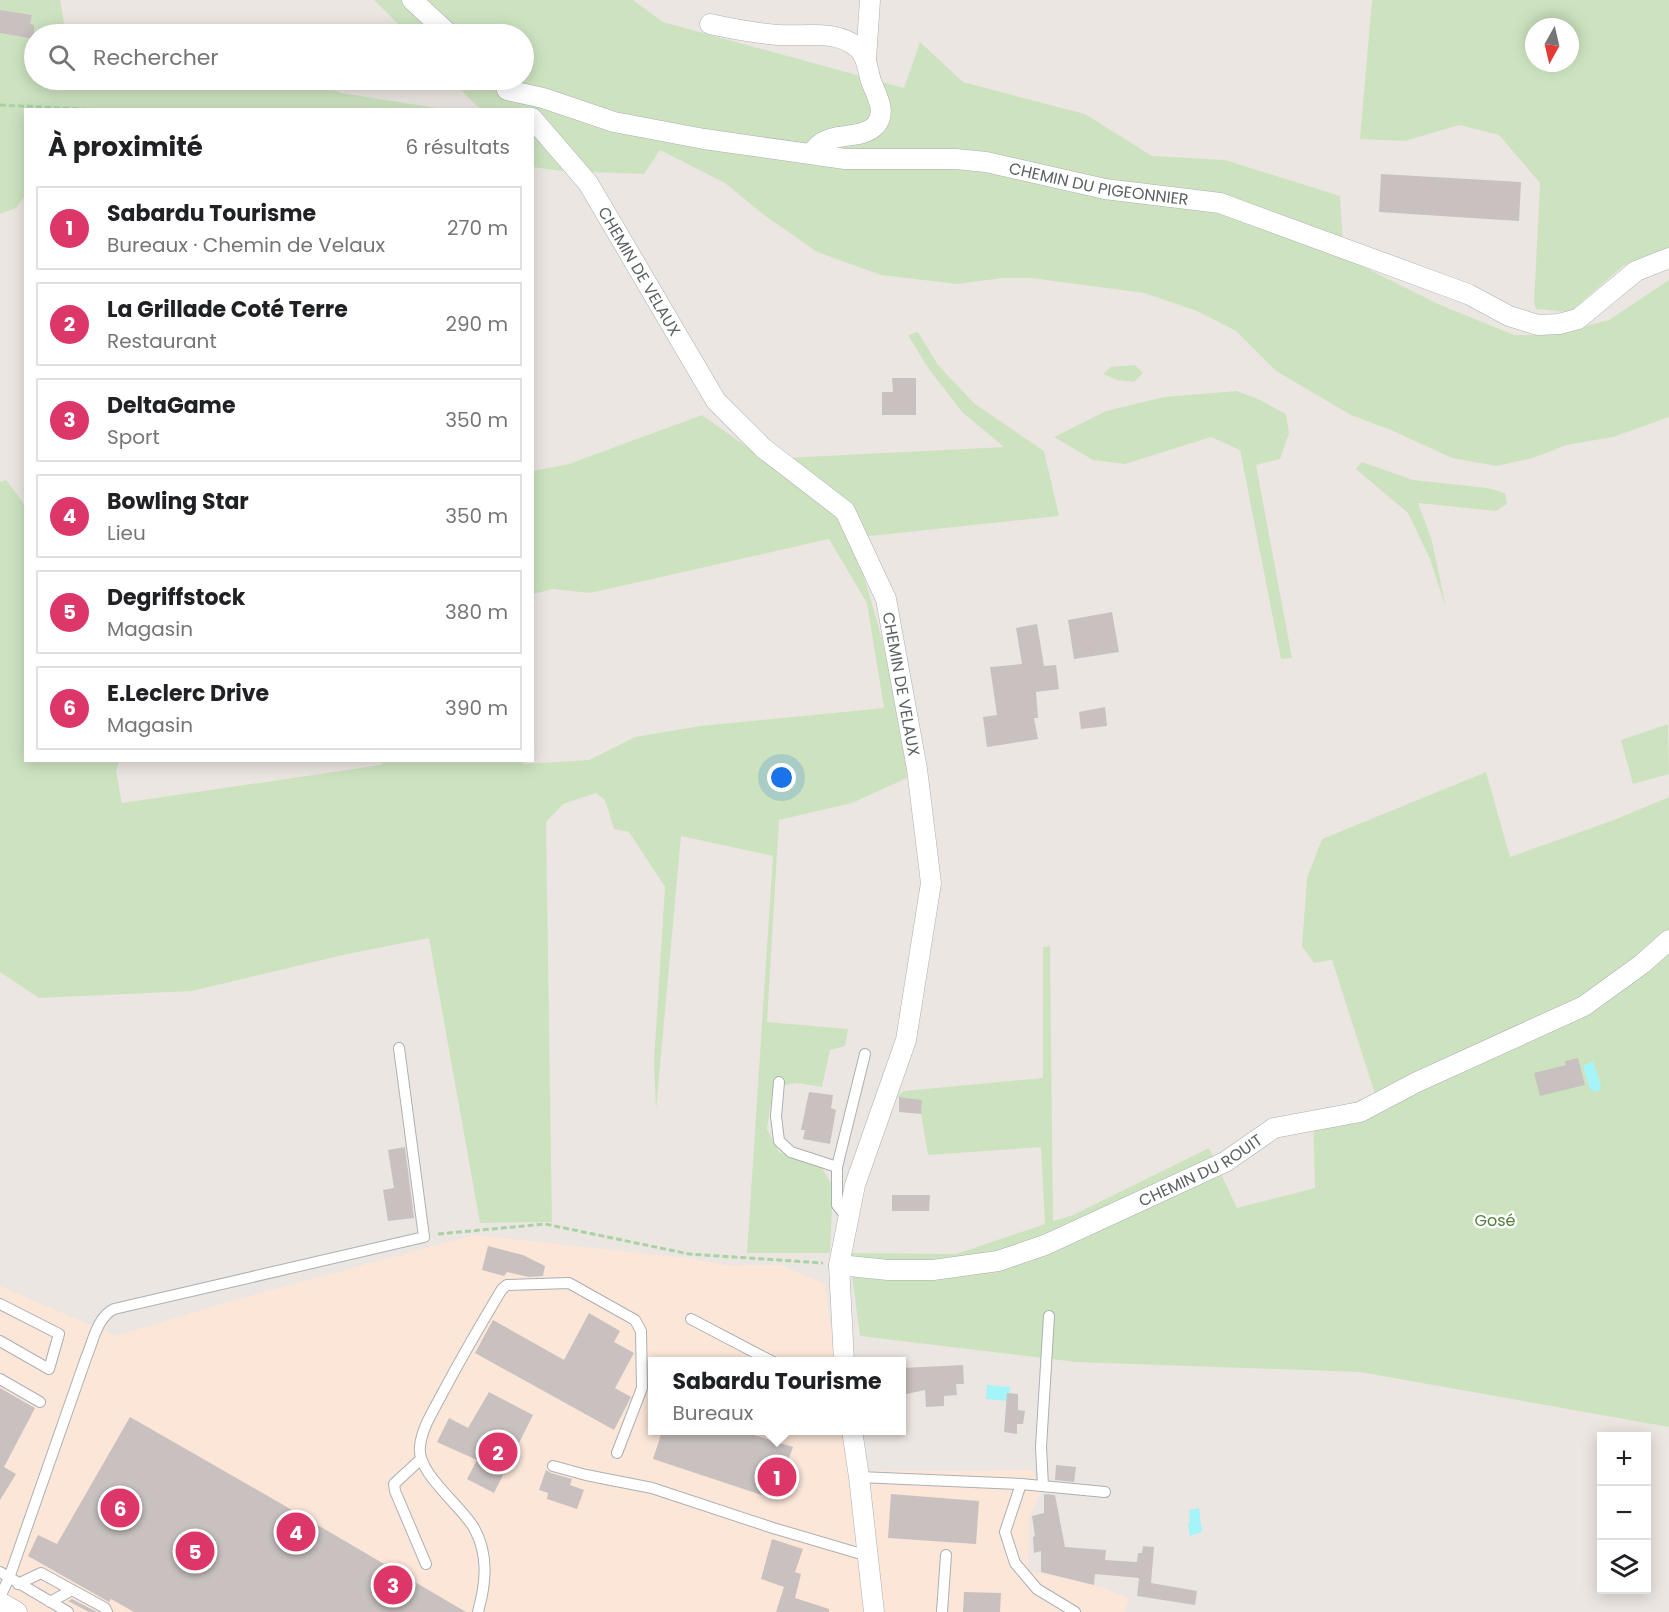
<!DOCTYPE html>
<html lang="fr">
<head>
<meta charset="utf-8">
<style>
  :root { --surface:#fff; --page:#f2f2f2; --text:#202124; --muted:#757577; --line:#e0e0e0; --accent:#dd3769 }
  body { margin:0; font-family:Poppins,sans-serif; background:var(--page); color:var(--text) }
  .controls { position:absolute; right:18px; bottom:18px; display:grid; overflow:hidden; border-radius:0px; box-shadow:0 3px 15px #0003 }
  .controls button { width:54px; height:54px; display:grid; place-items:center; padding:0; border:0; border-bottom:2px solid var(--line); background:var(--surface); color:var(--text); font:30px sans-serif }
  .compass { position:absolute; left:1525px; top:18px; width:54px; height:54px; border-radius:50%; background:var(--surface); box-shadow:0 3px 15px #0003; rotate:188deg }
  .you { position:absolute; left:782px; top:778px; width:21px; height:21px; margin:-15px; border:4px solid #fff; border-radius:50%; background:#1a73e8; box-shadow:0 0 0 9px #1a73e833 }
  .badge { display:grid; place-items:center; width:39px; height:39px; border-radius:50%; background:var(--accent); color:#fff; font-size:20px; font-weight:700 }
  .pin { position:absolute; translate:-50% -50%; border:3px solid #fff; box-shadow:0 2px 6px #0006 }
  .popup { position:absolute; left:648px; top:1357px; width:258px; height:78px; box-sizing:border-box; display:grid; place-content:center; border-radius:0px; background:var(--surface); filter:drop-shadow(0 2px 4px #0005); font-size:20px; white-space:nowrap; color:var(--muted) }
  .popup b { font-size:22px; color:var(--text) }
  .popup::after { content:''; position:absolute; left:50%; top:100%; margin-left:-12px; border:12px solid transparent; border-top-color:var(--surface) }
  .list { margin:0; padding:0; list-style:none }
  h2 { display:flex; justify-content:space-between; align-items:center; height:78px; margin:0; padding:0 24px; font-size:26px }
  h2 small { font-size:20px; font-weight:400; color:var(--muted) }
  .list li { display:grid; grid-template-columns:39px 1fr auto; gap:18px; align-items:center; box-sizing:border-box; height:84px; margin:0 12px 12px; padding:0 12px; border:2px solid var(--line); border-radius:0px }
  .list b { display:block; font-size:22px; white-space:nowrap }
  .list p { margin:0; font-size:20px; white-space:nowrap; color:var(--muted) }
  .list em { font-size:20px; font-style:normal; color:var(--muted) }
  .icon { flex:none; width:33px; height:33px; fill:none; stroke:currentColor; stroke-width:2; stroke-linecap:round; stroke-linejoin:round }
  .map { position:relative; flex:none; width:1669px; height:1612px; overflow:hidden }
  .search { position:absolute; background:var(--surface); box-shadow:0 3px 15px #0003; left:24px; top:24px; width:510px; height:66px; display:flex; align-items:center; gap:15px; box-sizing:border-box; padding:0 21px; border-radius:33px; color:var(--muted); font-size:22px }
  .panel { position:absolute; background:var(--surface); box-shadow:0 3px 15px #0003; left:24px; top:108px; width:510px; height:654px; border-radius:0px }
  .map>svg:first-child { display:block }
  .commercial { fill:#fbe6d8 }
  .green { fill:#cde3c0; fill-rule:evenodd }
  .water { fill:#a5f4f9 }
  .building { fill:#c8c1c0 }
  .lines { fill:none; stroke-linecap:round; stroke-linejoin:round }
  .lane-casing { stroke:#abb0b2; stroke-width:12 }
  .street-casing { stroke:#abb0b2; stroke-width:21 }
  .path { stroke:#a9d3a4; stroke-width:3; stroke-dasharray:6 3; stroke-linecap:butt }
  .lane { stroke:#fff; stroke-width:10 }
  .street { stroke:#fff; stroke-width:20 }
  .labels { text-anchor:middle; stroke-width:5; stroke-linejoin:round; paint-order:stroke }
  .street-label { font-size:16px; fill:#5a6162; stroke:#fff }
  .park-label { font-size:16px; fill:#52813a; stroke:#fff }
</style>
</head>
<body>
<div class="map">
<svg width="1669" height="1612" viewBox="0 0 1669 1612">
  <rect width="100%" height="100%" fill="#ece6e2"/>
  <!-- commercial -->
  <polygon class="commercial" points="474,1235 687,1258 730,1266 780,1265 825,1284 835,1361 652,1362 652,1430 844,1431 849,1468 870,1471 1032,1470 1041,1492 1029,1517 1028,1570 1100,1587 1129,1598 1125,1612 0,1612 0,1286 116,1336 224,1303"/>
  <!-- green -->
  <g class="green">
    <polygon points="0,0 60,0 66,34 34,34 34,80 308,80 341,93 443,109 26,110 25,196 16,208 0,214"/>
    <polygon points="374,0 633,0 663,22 904,88 920,42 963,82 1085,114 1152,156 1225,160 1340,196 1344,257 1438,304 1514,335 1550,335 1609,320 1669,280 1669,417 1613,437 1567,445 1533,458 1496,466 1452,458 1391,430 1351,415 1276,371 1236,331 1197,311 1144,293 1031,278 1003,278 957,284 881,275 817,252 764,215 725,183 660,150 644,174 561,171 533,167 532,110 480,109 451,80 524,80 524,34 408,34"/>
    <path d="M1372 0H1669V249L1623 266 1570 312 1536 309 1534 303 1540 183 1499 135 1459 125 1405 141 1360 139ZM1534 27H1570V63H1534Z"/>
    <path d="M918 332 938 365 975 404 1044 451 1059 516 851 538C869 591 885 644 895 699 900 726 906 751 907 778L852 803 779 820 767 1022 848 1029 845 1046 830 1050 822 1087 797 1083 773 1087 767 1129 779 1152 822 1168 833 1187 830 1253H747L773 856 681 836 656 1110 654 1061 665 887 629 832 614 829 605 800 596 793 563 804 546 822 552 1222 480 1223 429 938 347 954 192 991 39 998 0 972V482L6 480 25 505 26 760 119 761 116 771 122 803 381 765 385 761 517 760 524 764 589 760 635 737 700 726 884 708 867 603 829 539 590 593 553 589 533 594V471L569 464 702 415 764 459 1004 447 962 412 928 368 908 335Z"/>
    <polygon points="1135,365 1143,373 1134,382 1117,380 1103,374 1111,367"/>
    <polygon points="1237,391 1260,400 1286,414 1289,433 1280,459 1256,465 1292,658 1281,659 1240,450 1211,437 1125,464 1093,460 1054,437 1106,411 1164,397"/>
    <polygon points="1362,462 1413,480 1488,488 1505,493 1507,504 1496,511 1418,503 1432,541 1446,608 1430,559 1408,513 1356,469"/>
    <polygon points="1668,724 1669,774 1633,784 1621,740"/>
    <polygon points="1486,772 1510,857 1614,820 1669,797 1669,1427 1360,1372 1076,1362 860,1336 849,1253 956,1254 1045,1224 1041,1147 928,1155 921,1114 922,1100 897,1097 904,1091 1043,1078 1043,947 1050,946 1053,1221 1073,1215 1209,1148 1237,1208 1315,1188 1313,1115 1337,1109 1375,1094 1332,960 1314,963 1302,946 1307,878 1322,839"/>
  </g>
  <!-- water -->
  <g class="water">
    <polygon points="1593,1061 1601,1086 1600,1090 1595,1092 1590,1089 1583,1066"/>
    <polygon points="987,1385 1010,1387 1009,1401 986,1399"/>
    <polygon points="1199,1508 1202,1532 1190,1536 1188,1524 1190,1521 1189,1510"/>
  </g>
  <!-- building -->
  <g class="building">
    <polygon points="0,10 32,15 30,24 34,25 34,39 0,33"/>
    <polygon points="1381,174 1521,182 1519,221 1379,212"/>
    <polygon points="892,378 916,378 916,415 882,415 882,392 893,392"/>
    <polygon points="1112,612 1119,652 1074,659 1068,620"/>
    <polygon points="1037,624 1044,666 1056,665 1059,689 1036,692 1038,718 1034,718 1038,739 987,747 983,717 997,715 990,667 1022,664 1016,628"/>
    <polygon points="1105,707 1107,726 1081,729 1079,712"/>
    <polygon points="1578,1058 1585,1085 1540,1096 1534,1073 1566,1065 1565,1061"/>
    <polygon points="809,1092 833,1095 831,1108 836,1110 830,1144 803,1139 805,1130 801,1130"/>
    <polygon points="899,1097 922,1100 921,1114 899,1112"/>
    <polygon points="405,1147 414,1218 388,1221 383,1190 394,1188 388,1150"/>
    <polygon points="892,1195 930,1195 929,1211 892,1211"/>
    <polygon points="488,1246 523,1255 545,1266 543,1276 529,1277 507,1272 504,1276 482,1270"/>
    <polygon points="589,1313 620,1331 614,1342 634,1353 615,1388 631,1397 614,1430 475,1353 493,1320 564,1360"/>
    <polygon points="963,1365 964,1384 956,1384 957,1395 944,1396 944,1406 926,1407 925,1390 902,1395 902,1368"/>
    <polygon points="0,1388 35,1408 4,1467 16,1474 0,1500"/>
    <polygon points="489,1392 533,1415 494,1493 467,1479 477,1460 437,1442 449,1418 468,1428"/>
    <polygon points="1007,1393 1018,1394 1018,1410 1025,1411 1023,1424 1017,1424 1017,1434 1004,1432"/>
    <polygon points="130,1417 280,1503 466,1612 134,1612 111,1599 109,1602 28,1556 38,1535 57,1544"/>
    <polygon points="662,1431 741,1431 793,1447 774,1499 653,1459"/>
    <polygon points="1056,1465 1076,1467 1074,1482 1055,1480"/>
    <polygon points="546,1470 551,1473 572,1479 570,1485 584,1490 577,1509 547,1499 548,1493 539,1490"/>
    <polygon points="891,1494 979,1501 976,1544 888,1538"/>
    <polygon points="1044,1494 1055,1495 1065,1547 1106,1550 1105,1560 1137,1562 1138,1553 1142,1553 1143,1546 1154,1547 1151,1583 1197,1591 1195,1605 1137,1596 1139,1578 1095,1574 1094,1585 1041,1572 1041,1551 1034,1553 1033,1537 1035,1536 1032,1516 1044,1513"/>
    <polygon points="772,1539 803,1549 795,1572 801,1574 795,1598 829,1609 829,1612 776,1612 784,1587 761,1579"/>
    <polygon points="964,1592 1001,1593 1000,1612 963,1612"/>
    <polygon points="72,1599 97,1612 89,1612 68,1601"/>
  </g>
  <g class="lines">
    <defs>
      <g id="lane">
        <polyline points="779,1082 776,1116 779,1141 791,1152 837,1167 837,1205 848,1219"/>
        <polyline points="837,1167 865,1054"/>
        <polyline points="0,1304 59,1334 49,1369 0,1341"/>
        <polyline points="691,1319 773,1362"/>
        <polyline points="0,1379 40,1402"/>
        <polyline points="421,1459 394,1484 395,1491 426,1564"/>
        <polyline points="553,1466 586,1475 652,1488 773,1528 868,1556"/>
        <polyline points="859,1477 1021,1484 1105,1492"/>
        <polyline points="1021,1484 1005,1532 1015,1563 1037,1589 1075,1612"/>
        <polyline points="1043,1486 1041,1447 1049,1316"/>
        <polyline points="0,1572 68,1612"/>
        <polyline points="18,1584 41,1573 105,1608 107,1612"/>
        <path d="M0 1597 9 1578 86 1358C93 1342 97 1317 114 1309L424 1237 399 1048"/>
        <polyline points="50,1602 72,1590"/>
        <path d="M478 1612C486 1583 489 1555 474 1528 461 1505 416 1473 420 1446 422 1428 433 1411 441 1396 460 1360 481 1324 502 1289L507 1285 569 1283 635 1320 641 1331 642 1388 617 1453"/>
        <polyline points="942,1612 946,1555"/>
      </g>
      <g id="street">
        <polyline points="412,0 449,34"/>
        <path d="M710 24C733 29 755 33 778 35 803 37 837 29 858 48 869 58 867 74 873 86 878 98 886 113 876 125 862 140 835 132 820 144 817 146 814 151 811 154"/>
        <polyline points="866,59 870,0"/>
        <path id="s1" d="M507 90 543 98 614 122 704 139 845 159H956L986 162 1105 189 1220 203 1468 294 1509 316 1538 325 1559 324 1578 319 1636 271 1669 258"/>
        <path id="s2" d="M532 118 588 183 716 401 763 448 845 511 886 599 917 769 931 883 906 1040 855 1185 839 1265 844 1362"/>
        <path id="s3" d="M839 1265 888 1270H933L998 1261 1045 1245 1225 1162 1274 1128 1360 1112 1417 1082 1584 1006 1642 964 1669 940"/>
        <polyline points="852,1430 859,1477 874,1612"/>
        <polyline points="0,1602 17,1612"/>
      </g>
    </defs>
    <!-- lane casing -->
    <use href="#lane" class="lane-casing"/>
    <!-- street casing -->
    <use href="#street" class="street-casing"/>
    <!-- path -->
    <g class="path">
      <polyline points="0,105 103,110"/>
      <polyline points="438,1234 545,1224 689,1254 823,1263"/>
    </g>
    <!-- lane -->
    <use href="#lane" class="lane"/>
    <!-- street -->
    <use href="#street" class="street"/>
  </g>
  <g class="labels">
    <!-- street labels -->
    <g class="street-label">
      <text dy="6" stroke="none"><textPath href="#s1" startOffset="602">CHEMIN DU PIGEONNIER</textPath></text>
      <text dy="6" stroke="none"><textPath href="#s2" startOffset="188">CHEMIN DE VELAUX</textPath></text>
      <text dy="6" stroke="none"><textPath href="#s2" startOffset="692">CHEMIN DE VELAUX</textPath></text>
      <text dy="6" stroke="none"><textPath href="#s3" startOffset="382">CHEMIN DU ROUIT</textPath></text>
    </g>
    <!-- park labels -->
    <g class="park-label">
      <text x="1495" y="1226">Gosé</text>
    </g>
  </g>
</svg>
<div class="controls">
<button>+</button>
<button>−</button>
<button><svg class="icon" aria-label="layers" viewBox="0 0 24 24"><path d="M12 4l9 5-9 5-9-5zM3 14l9 5 9-5"/></svg></button>
</div>
<svg class="compass" viewBox="-18 -18 36 36"><path d="M0-13l5 13h-10z" fill="#e53935"/><path d="M0 13l5-13h-10z" fill="#757577"/></svg>
<div class="you"></div>
<div class="pin badge" style="left:777px;top:1477px">1</div>
<div class="popup"><b>Sabardu Tourisme</b>Bureaux</div>
<div class="pin badge" style="left:498px;top:1452px">2</div>
<div class="pin badge" style="left:393px;top:1585px">3</div>
<div class="pin badge" style="left:296px;top:1532px">4</div>
<div class="pin badge" style="left:195px;top:1551px">5</div>
<div class="pin badge" style="left:120px;top:1508px">6</div>
<div class="search"><svg class="icon" aria-label="search" viewBox="0 0 24 24"><circle cx="10" cy="10" r="6"/><path d="M15 15l6 6"/></svg>Rechercher</div>
<section class="panel">
<h2>À proximité<small>6 résultats</small></h2>
<ul class="list">
<li><span class="badge">1</span><div><b>Sabardu Tourisme</b><p>Bureaux · Chemin de Velaux</p></div><em>270 m</em></li>
<li><span class="badge">2</span><div><b>La Grillade Coté Terre</b><p>Restaurant</p></div><em>290 m</em></li>
<li><span class="badge">3</span><div><b>DeltaGame</b><p>Sport</p></div><em>350 m</em></li>
<li><span class="badge">4</span><div><b>Bowling Star</b><p>Lieu</p></div><em>350 m</em></li>
<li><span class="badge">5</span><div><b>Degriffstock</b><p>Magasin</p></div><em>380 m</em></li>
<li><span class="badge">6</span><div><b>E.Leclerc Drive</b><p>Magasin</p></div><em>390 m</em></li>
</ul>
</section>
</div>
</body>
</html>
